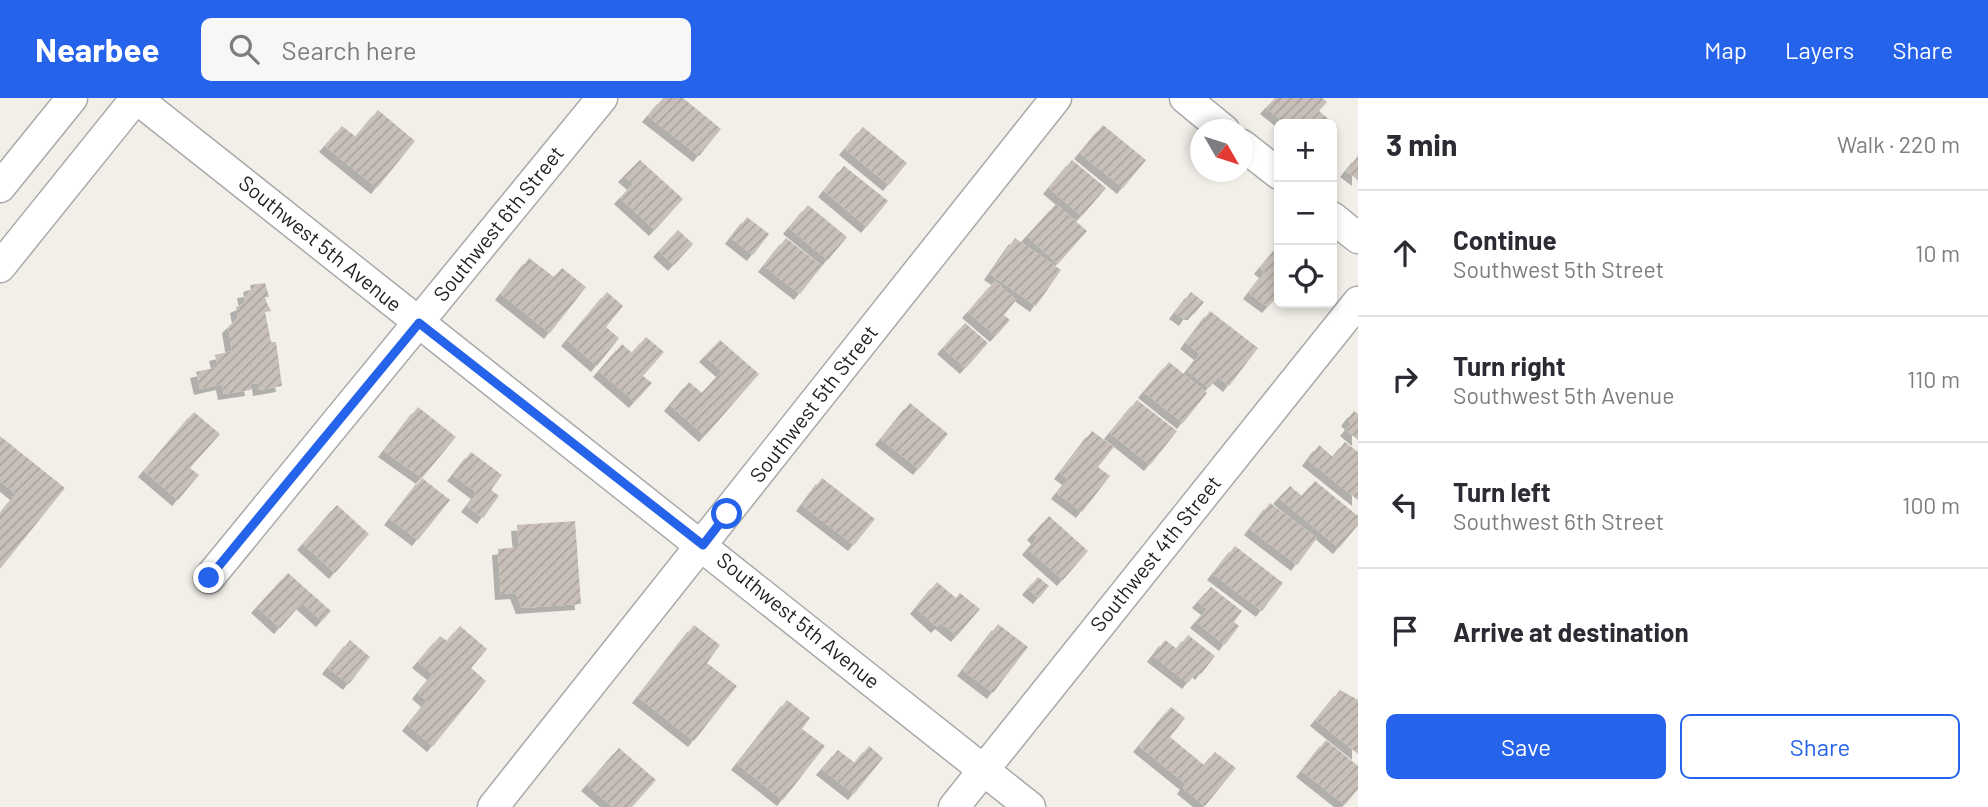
<!DOCTYPE html>
<html lang="en">
<head>
<meta charset="utf-8">
<style>
  :root { --surface:#fff; --page:#f7f7f7; --text:#2b2b33; --muted:#7c7c81; --line:#e1e1e2; --accent:#2563eb }
  body { margin:0; font-family:Barlow,sans-serif; background:var(--page); color:var(--text) }
  .controls { position:absolute; right:21px; top:21px; display:grid; overflow:hidden; border-radius:10px; box-shadow:0 4px 10px #0003 }
  .controls button { width:63px; height:63px; display:grid; place-items:center; padding:0; border:0; border-bottom:2px solid var(--line); background:var(--surface); color:var(--text); font:35px sans-serif }
  .compass { position:absolute; left:1190px; top:21px; width:63px; height:63px; border-radius:50%; background:var(--surface); box-shadow:0 4px 10px #0003; rotate:129deg }
  .stop { position:absolute; width:21px; height:21px; margin:-16px; border:5px solid #2563eb; border-radius:50%; background:#fff }
  .stop.end { background:#2563eb; border-color:#fff; box-shadow:0 2px 7px #0008 }
  .list { margin:0; padding:0; list-style:none }
  h2 { display:flex; justify-content:space-between; align-items:center; height:91px; margin:0; padding:0 28px; font-size:30px }
  h2 small { font-size:23px; font-weight:400; color:var(--muted) }
  .list li { display:grid; grid-template-columns:46px 1fr auto; gap:21px; align-items:center; box-sizing:border-box; height:126px; padding:0 28px; border-top:2px solid var(--line) }
  .list b { display:block; font-size:26px; white-space:nowrap }
  .list p { margin:0; font-size:23px; white-space:nowrap; color:var(--muted) }
  .list em { font-size:23px; font-style:normal; color:var(--muted) }
  .actions { display:flex; gap:14px; padding:21px 28px }
  .actions a { flex:1; padding:16px 0; border:2px solid var(--accent); border-radius:10px; text-align:center; font-size:24px; color:var(--accent) }
  .actions .main { background:var(--accent); color:#fff }
  .icon { flex:none; width:38px; height:38px; fill:none; stroke:currentColor; stroke-width:2; stroke-linecap:round; stroke-linejoin:round }
  .map { position:relative; flex:none; width:1358px; height:709px; overflow:hidden }
  header { display:flex; align-items:center; gap:42px; box-sizing:border-box; height:98px; padding:0 35px; background:var(--accent); color:#fff }
  header strong { font-size:33px }
  nav { display:flex; gap:38px; margin-inline-start:auto; font-size:24px }
  .search { width:490px; height:63px; background:var(--page); display:flex; align-items:center; gap:18px; box-sizing:border-box; padding:0 24px; border-radius:10px; color:var(--muted); font-size:26px }
  main { display:flex }
  aside { flex:1; background:var(--surface) }
  .map>svg:first-child { display:block }
  .building { fill:url(#building-hatch); filter:url(#shadow) }
  .lines { fill:none; stroke-linecap:round; stroke-linejoin:round }
  .minor-casing { stroke:#a9a9a9; stroke-width:33 }
  .minor { stroke:#fff; stroke-width:30 }
  .route { stroke:#2563eb; stroke-width:9 }
  .labels { text-anchor:middle; stroke-width:5; stroke-linejoin:round; paint-order:stroke }
  .street-label { font-size:21px; fill:#222; stroke:#fff }
</style>
</head>
<body>
<header>
<strong>Nearbee</strong>
<div class="search"><svg class="icon" aria-label="search" viewBox="0 0 24 24"><circle cx="10" cy="10" r="6"/><path d="M15 15l6 6"/></svg>Search here</div>
<nav><a>Map</a><a>Layers</a><a>Share</a></nav>
</header>
<main>
<div class="map">
<svg width="1358" height="709" viewBox="0 0 1358 709">
  <defs>
    <pattern id="building-hatch" width="6" height="6" patternUnits="userSpaceOnUse" patternTransform="scale(1.75)"><rect width="6" height="6" fill="#c7bfb8"/><path d="M-1 1l2-2M0 6l6-6M5 7l2-2" fill="none" stroke="#aba49e"/></pattern>
    <filter id="shadow"><feDropShadow dx="-6" dy="6" stdDeviation="0" flood-color="#0004"/></filter>
  </defs>
  <rect width="100%" height="100%" fill="#f2efe9"/>
  <!-- building -->
  <g class="building">
    <polygon points="663,0 683,0 721,31 699,58 648,18"/>
    <polygon points="1275,0 1322,0 1327,4 1319,13 1337,28 1332,34 1332,26 1286,26 1266,10"/>
    <polygon points="378,12 415,43 377,90 325,48 342,28 356,39"/>
    <polygon points="1103,27 1146,62 1123,90 1080,55"/>
    <polygon points="863,29 907,65 889,87 845,51"/>
    <polygon points="1358,58 1358,82 1346,73"/>
    <polygon points="640,62 683,101 655,132 620,100 633,86 624,78"/>
    <polygon points="1072,62 1106,90 1082,118 1049,90"/>
    <polygon points="844,68 888,103 867,129 824,93"/>
    <polygon points="1056,106 1087,133 1058,166 1027,138"/>
    <polygon points="808,107 847,139 828,162 789,130"/>
    <polygon points="747,119 769,136 753,157 731,140"/>
    <polygon points="678,132 693,146 674,167 659,153"/>
    <polygon points="786,140 822,168 800,196 764,168"/>
    <polygon points="1015,140 1061,172 1036,208 990,176"/>
    <polygon points="1279,147 1279,197 1268,209 1249,195 1265,174 1260,170"/>
    <polygon points="529,160 554,179 562,170 586,189 550,235 501,196"/>
    <polygon points="995,183 1016,202 1004,217 1010,222 996,238 968,214"/>
    <polygon points="265,185 269,199 265,199 266,203 271,213 265,214 271,244 276,244 282,288 259,292 258,285 250,286 251,292 224,296 222,286 200,291 196,274 218,269 215,257 232,253 228,229 238,220 236,209 245,205 243,194 251,193 250,187"/>
    <polygon points="607,194 623,208 606,229 619,240 597,268 567,242"/>
    <polygon points="1191,194 1204,204 1194,216 1189,216 1185,222 1175,215"/>
    <polygon points="1210,213 1258,250 1229,288 1218,279 1209,290 1187,273 1200,256 1186,245"/>
    <polygon points="965,225 988,245 966,270 943,250"/>
    <polygon points="646,239 664,254 643,278 652,285 635,304 599,273 622,246 632,255"/>
    <polygon points="720,242 759,276 705,338 670,307 689,284 702,295 722,273 705,258"/>
    <polygon points="1169,264 1207,295 1183,325 1144,294"/>
    <polygon points="1137,302 1177,333 1150,367 1110,335"/>
    <polygon points="910,305 948,336 919,371 881,341"/>
    <polygon points="418,309 456,339 422,380 384,353"/>
    <polygon points="1354,313 1358,316 1358,342 1346,332 1351,326 1347,322"/>
    <polygon points="194,314 220,336 190,370 199,377 178,402 144,373"/>
    <polygon points="1092,333 1114,349 1098,369 1110,378 1082,414 1057,395 1068,381 1060,375"/>
    <polygon points="0,338 65,390 0,471 0,416 16,396 0,383"/>
    <polygon points="1345,344 1358,354 1358,402 1308,362 1319,347 1333,359"/>
    <polygon points="471,354 502,377 491,392 499,398 483,420 467,408 477,395 453,377"/>
    <polygon points="422,380 450,402 418,442 390,421"/>
    <polygon points="822,380 875,421 854,447 802,407"/>
    <polygon points="1315,383 1358,418 1358,427 1339,450 1279,400 1290,388 1302,398"/>
    <polygon points="1270,405 1317,440 1297,467 1250,431"/>
    <polygon points="337,407 369,436 335,475 303,446"/>
    <polygon points="1049,418 1088,453 1063,482 1028,451 1037,440 1033,436"/>
    <polygon points="575,423 581,506 522,510 516,495 501,496 498,451 519,449 517,427"/>
    <polygon points="1235,448 1283,485 1262,513 1213,476"/>
    <polygon points="288,475 331,513 322,523 302,505 280,530 257,509"/>
    <polygon points="1038,479 1049,488 1039,500 1028,491"/>
    <polygon points="937,484 956,500 960,495 980,511 957,538 941,525 937,529 916,510"/>
    <polygon points="1211,489 1242,513 1234,524 1239,528 1225,547 1196,524 1207,511 1198,504"/>
    <polygon points="998,526 1028,549 993,595 963,572"/>
    <polygon points="694,527 720,547 707,565 737,588 694,643 638,599"/>
    <polygon points="460,528 487,551 471,570 486,583 433,648 408,627 427,603 418,595 433,576 418,564 440,538 447,543"/>
    <polygon points="1188,537 1215,558 1201,576 1198,573 1188,585 1153,558 1165,542 1177,551"/>
    <polygon points="350,542 370,559 349,586 328,570"/>
    <polygon points="1340,592 1358,602 1358,656 1316,622"/>
    <polygon points="787,602 810,620 802,631 825,648 783,702 737,666"/>
    <polygon points="1171,609 1185,620 1170,639 1204,667 1215,654 1236,670 1205,708 1183,690 1186,686 1139,648"/>
    <polygon points="1326,642 1358,668 1358,691 1345,707 1302,673"/>
    <polygon points="869,648 883,660 854,696 822,671 838,652 855,665"/>
    <polygon points="619,650 656,682 632,709 613,709 587,687"/>
  </g>
  <g class="lines">
    <defs>
      <g id="minor">
        <polyline points="136,0 1030,709"/>
        <polyline points="1185,0 1224,32"/>
        <polyline points="1242,47 1279,76"/>
        <polyline points="0,89 72,0"/>
        <polyline points="1332,119 1358,140"/>
        <polyline points="0,169 136,0"/>
        <polyline points="209,480 602,0"/>
        <polyline points="493,709 1056,0"/>
        <polyline points="954,709 1358,204"/>
      </g>
    </defs>
    <!-- minor casing -->
    <use href="#minor" class="minor-casing"/>
    <!-- minor -->
    <use href="#minor" class="minor"/>
  </g>
  <g class="lines">
    <!-- route -->
    <polyline class="route" points="209,480 419,225 703,447 727,416"/>
  </g>
  <g class="labels">
    <!-- street labels -->
    <g class="street-label">
      <text transform="translate(499 126) rotate(-51)" y="7">Southwest 6th Street</text>
      <text transform="translate(320 146) rotate(39)" y="7">Southwest 5th Avenue</text>
      <text transform="translate(814 306) rotate(-52)" y="7">Southwest 5th Street</text>
      <text transform="translate(1156 456) rotate(-51)" y="7">Southwest 4th Street</text>
      <text transform="translate(798 523) rotate(39)" y="7">Southwest 5th Avenue</text>
    </g>
  </g>
</svg>
<div class="controls">
<button>+</button>
<button>−</button>
<button><svg class="icon" aria-label="locate" viewBox="0 0 24 24"><circle cx="12" cy="12" r="6"/><path d="M12 2v4M12 18v4M2 12h4M18 12h4"/></svg></button>
</div>
<svg class="compass" viewBox="-18 -18 36 36"><path d="M0-13l5 13h-10z" fill="#e53935"/><path d="M0 13l5-13h-10z" fill="#7c7c81"/></svg>
<div class="stop" style="left:727px;top:416px"></div>
<div class="stop end" style="left:209px;top:480px"></div>
</div>
<aside>
<h2>3 min<small>Walk · 220 m</small></h2>
<ul class="list">
<li><svg class="icon" aria-label="ahead" viewBox="0 0 24 24"><path d="M12 20V5M6 11l6-6 6 6"/></svg><div><b>Continue</b><p>Southwest 5th Street</p></div><em>10 m</em></li>
<li><svg class="icon" aria-label="right" viewBox="0 0 24 24"><path d="M7 20v-9h11M14 6l5 5-5 5"/></svg><div><b>Turn right</b><p>Southwest 5th Avenue</p></div><em>110 m</em></li>
<li><svg class="icon" aria-label="left" viewBox="0 0 24 24"><path d="M17 20v-9H6M10 6l-5 5 5 5"/></svg><div><b>Turn left</b><p>Southwest 6th Street</p></div><em>100 m</em></li>
<li><svg class="icon" aria-label="arrive" viewBox="0 0 24 24"><path d="M6 21V4h12l-3 4 3 4H6"/></svg><div><b>Arrive at destination</b></div></li>
</ul>
<div class="actions"><a class="main">Save</a><a>Share</a></div>
</aside>
</main>
</body>
</html>
